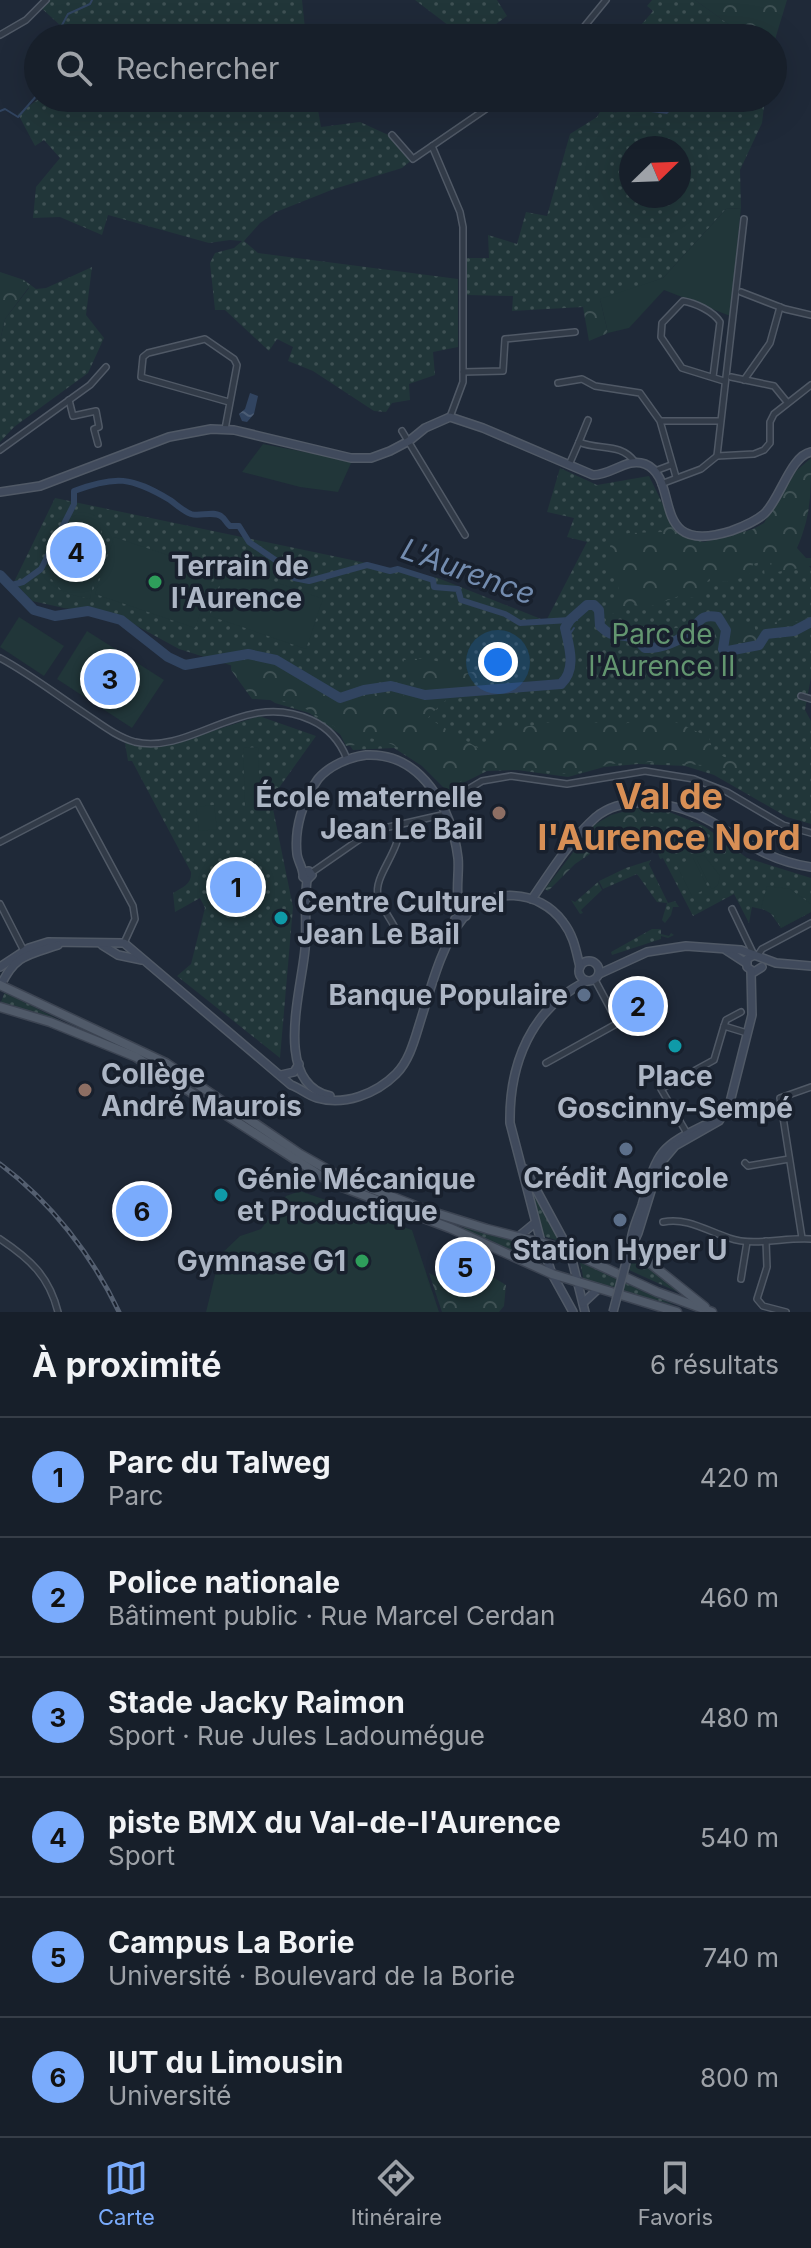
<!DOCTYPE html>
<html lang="fr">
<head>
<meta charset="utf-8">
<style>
  :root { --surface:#171f2a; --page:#242c36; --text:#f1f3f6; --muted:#9ea2a8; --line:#363d47; --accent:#7aabfc }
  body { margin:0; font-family:Inter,sans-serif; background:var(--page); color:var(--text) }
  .compass { position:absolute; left:619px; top:136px; width:72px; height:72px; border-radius:50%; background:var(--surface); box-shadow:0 8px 32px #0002; rotate:67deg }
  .you { position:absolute; left:498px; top:662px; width:28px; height:28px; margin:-20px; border:6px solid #fff; border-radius:50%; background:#1a73e8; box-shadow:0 0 0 12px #1a73e833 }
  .badge { display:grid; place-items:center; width:52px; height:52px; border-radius:50%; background:var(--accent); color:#111; font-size:26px; font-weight:700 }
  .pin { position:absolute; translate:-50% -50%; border:4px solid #fff; box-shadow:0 2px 8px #0006 }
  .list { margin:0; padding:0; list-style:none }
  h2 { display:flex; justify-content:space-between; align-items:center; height:104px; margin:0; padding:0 32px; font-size:34px }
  h2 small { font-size:26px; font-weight:400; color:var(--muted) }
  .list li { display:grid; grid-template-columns:52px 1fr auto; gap:24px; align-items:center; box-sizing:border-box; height:120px; padding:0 32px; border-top:2px solid var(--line) }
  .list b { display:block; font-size:30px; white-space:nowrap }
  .list p { margin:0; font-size:26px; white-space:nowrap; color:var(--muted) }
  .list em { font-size:26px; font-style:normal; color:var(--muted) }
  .icon { flex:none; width:44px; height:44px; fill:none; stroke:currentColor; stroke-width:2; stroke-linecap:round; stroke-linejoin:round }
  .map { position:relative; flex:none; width:811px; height:1312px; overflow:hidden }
  .search { position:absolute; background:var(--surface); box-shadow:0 8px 32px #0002; left:24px; right:24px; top:24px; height:88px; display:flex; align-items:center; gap:20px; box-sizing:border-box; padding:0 28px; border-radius:44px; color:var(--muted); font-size:30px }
  .sheet { height:824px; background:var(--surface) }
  nav { display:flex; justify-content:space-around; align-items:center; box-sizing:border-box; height:112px; border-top:2px solid var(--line); background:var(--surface); font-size:22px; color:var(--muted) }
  nav a { display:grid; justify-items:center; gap:4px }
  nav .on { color:var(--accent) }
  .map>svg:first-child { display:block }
  .grass { fill:url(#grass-dots); fill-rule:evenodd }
  .forest { fill:url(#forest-crowns) }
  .garden { fill:#213639 }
  .water { fill:url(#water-ripples) }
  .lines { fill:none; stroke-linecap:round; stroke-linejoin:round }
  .stream { stroke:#314460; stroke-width:2 }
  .canal { stroke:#314460; stroke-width:6 }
  .river { stroke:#314460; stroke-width:10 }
  .street-casing { stroke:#505966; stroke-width:8 }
  .secondary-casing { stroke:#505966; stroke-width:10 }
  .primary-casing { stroke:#3c4452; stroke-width:11 }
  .street { stroke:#323b48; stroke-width:5 }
  .secondary { stroke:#404a5c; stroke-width:7 }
  .primary { stroke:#505a69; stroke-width:8 }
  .rail-casing { stroke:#545f70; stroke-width:5 }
  .rail { stroke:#18202d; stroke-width:2; stroke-dasharray:6; stroke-linecap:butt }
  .secondary-bridge-casing { stroke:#505966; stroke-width:10; stroke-linecap:butt }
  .secondary-bridge { stroke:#404a5c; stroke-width:7 }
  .leisure-dot { fill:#2e9e5b; stroke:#18202d; stroke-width:3 }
  .education-dot { fill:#8d6e63; stroke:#18202d; stroke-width:3 }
  .culture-dot { fill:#0f9aa8; stroke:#18202d; stroke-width:3 }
  .service-dot { fill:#5c6f8a; stroke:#18202d; stroke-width:3 }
  .labels { text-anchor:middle; stroke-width:7; stroke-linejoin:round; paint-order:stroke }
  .poi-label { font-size:28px; font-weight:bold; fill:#adb6c5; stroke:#18202d; text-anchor:start }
  .park-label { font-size:28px; fill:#639670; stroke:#18202d }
  .water-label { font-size:30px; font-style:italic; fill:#738caf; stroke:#18202d }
  .district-label { font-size:36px; font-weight:bold; fill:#d88f55; stroke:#18202d }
</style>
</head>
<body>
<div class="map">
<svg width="811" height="1312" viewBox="0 0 811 1312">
  <defs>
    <pattern id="grass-dots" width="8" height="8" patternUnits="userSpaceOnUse" patternTransform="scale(2)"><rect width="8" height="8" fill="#213639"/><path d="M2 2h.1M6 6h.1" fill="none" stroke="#3f5154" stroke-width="1.8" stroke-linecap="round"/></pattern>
    <pattern id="forest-crowns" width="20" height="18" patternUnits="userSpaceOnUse" patternTransform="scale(2)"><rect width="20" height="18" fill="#213639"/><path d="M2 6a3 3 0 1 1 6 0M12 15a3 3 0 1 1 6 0" fill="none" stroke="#3f5154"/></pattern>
    <pattern id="water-ripples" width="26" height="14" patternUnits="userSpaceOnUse" patternTransform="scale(2)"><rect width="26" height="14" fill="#314460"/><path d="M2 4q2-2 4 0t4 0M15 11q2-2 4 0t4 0" fill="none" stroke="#4c5d75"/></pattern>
  </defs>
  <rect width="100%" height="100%" fill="#1f2938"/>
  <!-- grass -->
  <g class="grass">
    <polygon points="46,0 302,0 306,38 55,38 62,27 38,5"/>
    <polygon points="415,0 497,0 507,16 477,38 465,38"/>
    <polygon points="652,0 695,0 748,38 630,38 653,11 647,6"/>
    <polygon points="40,98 316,98 321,127 360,122 397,139 413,159 402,168 334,189 276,212 260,223 244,241 258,253 458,279 458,347 433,352 435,375 409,384 410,400 392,403 386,412 374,411 313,371 288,361 293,347 277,339 269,351 225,310 215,310 210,263 215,253 234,248 242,241 230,240 209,243 108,215 102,235 60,217 33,218 36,187 60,158 44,140 35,146 18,114"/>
    <path d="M666 98H765L762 123 740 170 741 208 726 209 663 278 583 307 512 311 513 296 466 295V258H489L488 235 517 244 526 212 547 216 570 134 597 117 605 103 614 113 627 109 667 114 669 112 666 106ZM631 148H679V196H631Z"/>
    <polygon points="92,267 86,315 104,338 88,373 14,427 0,442 0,341 5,319 29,288 24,280 36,289 46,288"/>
    <polygon points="560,468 597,485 649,476 676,531 703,542 765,528 811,568 811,677 805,710 811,721 811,824 787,817 714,775 685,766 639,764 604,767 568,777 517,770 487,771 447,791 422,766 394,748 353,750 344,737 309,713 275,703 245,683 233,666 179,649 117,615 64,608 32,601 14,582 55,498 438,578 546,621 587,542 567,537 574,518 547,512"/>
    <path d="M259 716 316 736 271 799 293 907 280 1058 177 976 191 964 205 908 200 898 175 912 173 893C183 887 192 884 191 872L132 761H128L125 743 166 746Z"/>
    <polygon points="637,808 662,809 704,826 747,858 811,878 811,912 781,928 769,911 752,907 749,923 734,894 693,916"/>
    <polygon points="651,860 649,864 668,903 675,901 679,907 673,907 671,915 665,923 662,920 667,903 657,902 637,874 603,889 599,881 626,868"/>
    <polygon points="598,882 602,890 581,910 583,913 580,914 571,900 575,902"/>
    <polygon points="652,929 661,929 661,934 669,936 671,933 674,935 668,938 661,936 661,939 612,955 611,952"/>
    <polygon points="5,992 61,1021 60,1022 0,1004"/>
    <polygon points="525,1173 559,1241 543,1236"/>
    <polygon points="464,1227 534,1247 539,1265 463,1229"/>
    <polygon points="634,1256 680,1293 629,1270"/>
    <polygon points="580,1262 674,1305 584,1281"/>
  </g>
  <!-- forest -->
  <g class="forest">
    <polygon points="695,0 787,0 773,46 773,38 748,38"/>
    <polygon points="619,98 666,98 666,106 638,104 614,113 611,103"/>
    <polygon points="0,272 24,280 29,287 5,319 0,341"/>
    <polygon points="600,299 608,333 589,341 583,307"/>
    <path d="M811 458C811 493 811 516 797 548L806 558H811V566L777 572 765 579 764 568 772 564 767 560 753 564 749 576 724 582 711 577 703 586 702 599 679 596 646 608 632 603 605 618 603 611C625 592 621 585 606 563L612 539 629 533 662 532V510L677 535 700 544 753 529 764 523 796 471Z"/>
    <polygon points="811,613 811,617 772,629 755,642 719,644 715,633 705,630 637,650 631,644 652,632 712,622 733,627 753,621 756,632 788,616 802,618"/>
    <path d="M232 648 259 653 329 688 353 685 368 671 376 673 381 694 393 693 424 701 423 684 413 674 401 672 404 660C429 656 443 661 463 674L510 665 509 669C478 680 449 692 428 718L478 748 490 745 501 731 557 721 605 723 615 710 622 724C667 715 668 718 709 737L713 752 743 765 737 773 702 765 651 762 608 764 570 774 526 768 482 770 448 788C426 765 402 743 370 738L365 744 346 746 337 728 306 709 285 701 252 699 231 670Z"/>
    <path d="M637 808 663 858 660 859C656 844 648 842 637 835L625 838 622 832 618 831 592 842 590 854 575 864 548 891 545 889 594 825 611 815Z"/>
    <polygon points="478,1272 491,1276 506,1285 504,1306 499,1312 442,1312 429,1273 454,1286 464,1283"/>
  </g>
  <!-- garden -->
  <g class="garden">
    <polygon points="741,208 730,316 664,290 629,328 608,333 600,299 663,278 726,209"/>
    <polygon points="263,444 352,461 338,492 300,487 242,472"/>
    <path d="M80 512C87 513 94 513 98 519 107 533 93 583 90 599L64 593 45 572 70 519Z"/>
    <polygon points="114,537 215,571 195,628 95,594"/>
    <polygon points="227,565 323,599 306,649 210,616"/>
    <polygon points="19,617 64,646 44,676 0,647"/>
    <polygon points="87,631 164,680 132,728 57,679"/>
    <polygon points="258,747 260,806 245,806 243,748"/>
    <polygon points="214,805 217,829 199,831 196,807"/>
    <polygon points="704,855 720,876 718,884 714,889 711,888 697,860 697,857"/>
    <polygon points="693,858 708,888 692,896 677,866"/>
    <polygon points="767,886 790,889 811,904 811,912 781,928 775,916 761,908"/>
    <polygon points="300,1191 412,1230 439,1312 206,1312 220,1255 240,1236 261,1229 286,1196"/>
  </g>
  <!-- water -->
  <g class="water">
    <polygon points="652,103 666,106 669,112 667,114 627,109 631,105"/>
    <polygon points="250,393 258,396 254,414 247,422 242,421 239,414 245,409"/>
  </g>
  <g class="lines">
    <!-- stream -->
    <g class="stream">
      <polyline points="55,38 68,14 90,4 92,0"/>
      <polyline points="0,111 5,109 18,117 38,94"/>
      <polyline points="577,620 577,614"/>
      <polyline points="567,638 574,628"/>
    </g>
    <!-- canal -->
    <path class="canal" d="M12 585 23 582 41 569 74 504V491C116 475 131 477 170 500 177 505 183 511 191 514 200 517 214 510 222 517 225 519 226 523 230 526H239L249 542 290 570 294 578 309 581 367 565 390 571 398 569 433 580 434 587 458 589 461 600 505 614 520 623 570 620"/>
    <!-- river -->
    <path class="river" d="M0 575 34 610 55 616 88 611 121 620 168 657 185 665 248 654 276 660 340 698 364 690 391 686 425 695 561 684C577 669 569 646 565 628L570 620 587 605H594L599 610 600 626C604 629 607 633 612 634 629 638 631 633 645 648 661 649 681 641 692 629 701 619 703 614 718 617L726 630 723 649 728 651 759 645 766 634 794 631 811 622"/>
    <defs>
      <g id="street">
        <polyline points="0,35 26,20 46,0"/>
        <polyline points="575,38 606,0"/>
        <polyline points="392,135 413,159 432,146"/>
        <polyline points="741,292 785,309 811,315"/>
        <polyline points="463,372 503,371 505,339 575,332"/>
        <path d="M713 377 720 322C713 311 695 303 683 301L662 323 661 337 682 368 724 381"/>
        <polyline points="731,377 774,386 787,402"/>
        <polyline points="744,380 770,343 780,307"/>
        <polyline points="558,383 582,379 595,386 640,393 660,421 676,477"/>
        <polyline points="69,400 73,416 96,411 99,427 94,429 98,444"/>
        <polyline points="450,417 463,382 463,227 460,212 432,146 502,98"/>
        <polyline points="661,421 720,421"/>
        <polyline points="225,429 237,365 234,359 205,339 148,353 143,357 141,377 229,402"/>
        <polyline points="402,431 465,535"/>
        <polyline points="579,442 588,420"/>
        <polyline points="0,450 90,385 106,367"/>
        <polyline points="717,456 744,219"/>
        <path d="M569 465 579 442C600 451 620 442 635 462"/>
        <polyline points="655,471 671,465"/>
        <polyline points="661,484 701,469 717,456 754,454 764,450 770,443 770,422 774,414 811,385"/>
        <path d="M0 658C30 674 58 696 87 715 102 725 117 737 135 742 193 755 244 689 311 720 329 728 340 741 347 759"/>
        <polyline points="801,696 811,699"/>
        <polyline points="442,805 482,781 511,776 567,784 645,771 694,779 727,792 783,825 811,833"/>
        <polyline points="0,842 77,802 133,906 135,919 124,943"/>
        <polyline points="311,873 360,839 380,829 446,814"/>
        <polyline points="0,904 24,951"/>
        <polyline points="732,909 754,955"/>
        <path d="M396 930C391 919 381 907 378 896 373 875 402 851 399 824"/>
        <polyline points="758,955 762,949 811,923"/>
        <polyline points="724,1026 726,1020 741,1012"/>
        <polyline points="546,1063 618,1023 595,980"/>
        <polyline points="688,1135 661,1089 714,1060 724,1026 747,1033"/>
        <polyline points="745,1163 748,1166 789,1159"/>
        <path d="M663 1222C687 1217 707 1231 729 1238 755 1247 784 1237 811 1239"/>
        <polyline points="802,1238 780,1098 811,1087"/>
        <path d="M0 1239C30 1259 49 1276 58 1312"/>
        <polyline points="766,1241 767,1267 757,1299 763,1306 786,1312"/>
        <polyline points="741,1279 747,1242"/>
      </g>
      <g id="secondary">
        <path d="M0 492 40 486 169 437 211 429 234 430 351 458H371L390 451 409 441 425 428 450 417 483 428 593 475C612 475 627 457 645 464 682 479 647 557 731 531 742 527 756 521 764 514 780 500 790 456 811 452"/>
        <path d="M304 872 309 871 312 875 307 880C304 903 307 926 305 949 302 988 272 1083 330 1096"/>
        <path d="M307 880 303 877C304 869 298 862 297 854 294 828 303 800 318 779 329 766 349 757 366 755 422 752 452 810 458 858 460 876 452 904 466 916"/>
        <path d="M532 899C551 871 571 839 596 817 626 792 682 804 712 822 747 843 769 861 811 867"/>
        <polyline points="446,944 455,919 478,901"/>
        <polyline points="102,945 118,955 142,960"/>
        <polyline points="726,950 746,963"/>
        <polyline points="754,955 747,959 747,967 754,972 762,967"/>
        <circle cx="589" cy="971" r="10"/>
        <path d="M0 967 29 948 48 942 124 943 291 1085C300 1088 307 1095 317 1098 344 1106 376 1094 396 1074 410 1060 415 1038 421 1019 431 987 442 944 463 918 489 886 539 889 563 922 574 936 576 951 580 967"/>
        <polyline points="599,974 647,952 686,946 741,950 776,963 811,966"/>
        <path d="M1 985C15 955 28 955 58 945"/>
        <polyline points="281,1075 294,1072 299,1064"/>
        <polyline points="525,1169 570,1252 585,1312"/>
        <polyline points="518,1237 535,1223"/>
        <path d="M631 1241C632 1229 638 1217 642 1205 658 1151 657 1148 709 1123"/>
        <polyline points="629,1253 638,1233 659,1165 675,1146 719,1121 729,1106 752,1015 751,971"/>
        <polyline points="583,1303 599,1288"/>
        <path d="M573 1312 552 1274 541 1242 510 1123C509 1064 531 1008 587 981"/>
      </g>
      <g id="primary">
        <polyline points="0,985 166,1063 300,1154 337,1175 426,1210 487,1229 562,1248 657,1292 712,1312"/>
        <polyline points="0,1007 50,1022 136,1057 332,1183 450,1228 552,1274 677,1312"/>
        <polyline points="631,1248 705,1307"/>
      </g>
    </defs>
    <!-- street casing -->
    <use href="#street" class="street-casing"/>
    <!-- secondary casing -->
    <use href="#secondary" class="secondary-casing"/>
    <!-- primary casing -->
    <use href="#primary" class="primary-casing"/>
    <!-- street -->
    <use href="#street" class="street"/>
    <!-- secondary -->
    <use href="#secondary" class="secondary"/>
    <!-- primary -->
    <use href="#primary" class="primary"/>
    <defs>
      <path id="rail" d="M0 1164C51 1202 92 1255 119 1312"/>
    </defs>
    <!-- rail casing -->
    <use href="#rail" class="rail-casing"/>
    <!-- rail -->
    <use href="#rail" class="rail"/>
    <defs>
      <polyline id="secondary-bridge" points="613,1312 628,1255"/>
    </defs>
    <!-- secondary-bridge casing -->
    <use href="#secondary-bridge" class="secondary-bridge-casing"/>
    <!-- secondary-bridge -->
    <use href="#secondary-bridge" class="secondary-bridge"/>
  </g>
  <!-- markers -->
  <g class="leisure-dot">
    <circle cx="155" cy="582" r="8"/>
    <circle cx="362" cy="1261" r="8"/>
  </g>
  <g class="education-dot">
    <circle cx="499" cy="813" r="8"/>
    <circle cx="85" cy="1090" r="8"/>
  </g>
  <g class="culture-dot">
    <circle cx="281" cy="918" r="8"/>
    <circle cx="675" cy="1046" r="8"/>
    <circle cx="221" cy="1195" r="8"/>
  </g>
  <g class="service-dot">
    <circle cx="584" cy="995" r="8"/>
    <circle cx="626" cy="1149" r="8"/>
    <circle cx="620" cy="1220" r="8"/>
  </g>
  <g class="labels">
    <!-- poi labels -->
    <g class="poi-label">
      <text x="171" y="576">Terrain de<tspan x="171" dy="32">l'Aurence</tspan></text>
      <text x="483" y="807" text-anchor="end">École maternelle<tspan x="483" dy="32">Jean Le Bail</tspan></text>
      <text x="297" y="912">Centre Culturel<tspan x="297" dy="32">Jean Le Bail</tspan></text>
      <text x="568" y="1005" text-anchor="end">Banque Populaire</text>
      <text x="101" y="1084">Collège<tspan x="101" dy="32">André Maurois</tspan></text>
      <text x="675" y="1086" text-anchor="middle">Place<tspan x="675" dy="32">Goscinny-Sempé</tspan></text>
      <text x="626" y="1188" text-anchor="middle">Crédit Agricole</text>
      <text x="237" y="1189">Génie Mécanique<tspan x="237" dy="32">et Productique</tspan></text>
      <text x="620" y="1260" text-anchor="middle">Station Hyper U</text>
      <text x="346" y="1271" text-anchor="end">Gymnase G1</text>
    </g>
    <!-- park labels -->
    <g class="park-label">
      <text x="662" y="644">Parc de<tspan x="662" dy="32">l'Aurence II</tspan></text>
    </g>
    <!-- water labels -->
    <g class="water-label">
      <text transform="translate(468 572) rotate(20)" y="10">L'Aurence</text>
    </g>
    <!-- district labels -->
    <g class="district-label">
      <text x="669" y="809">Val de<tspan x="669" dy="41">l'Aurence Nord</tspan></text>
    </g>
  </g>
</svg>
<svg class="compass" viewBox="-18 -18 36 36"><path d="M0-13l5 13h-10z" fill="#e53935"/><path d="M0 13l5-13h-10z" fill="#9ea2a8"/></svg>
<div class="you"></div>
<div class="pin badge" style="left:236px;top:887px">1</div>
<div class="pin badge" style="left:638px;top:1006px">2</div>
<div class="pin badge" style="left:110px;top:679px">3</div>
<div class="pin badge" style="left:76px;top:552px">4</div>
<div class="pin badge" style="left:465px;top:1267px">5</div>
<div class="pin badge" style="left:142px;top:1211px">6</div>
<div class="search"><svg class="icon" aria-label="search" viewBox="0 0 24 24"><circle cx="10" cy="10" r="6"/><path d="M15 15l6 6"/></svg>Rechercher</div>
</div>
<section class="sheet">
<h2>À proximité<small>6 résultats</small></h2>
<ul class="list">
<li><span class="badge">1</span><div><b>Parc du Talweg</b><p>Parc</p></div><em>420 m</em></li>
<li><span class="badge">2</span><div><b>Police nationale</b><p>Bâtiment public · Rue Marcel Cerdan</p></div><em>460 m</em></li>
<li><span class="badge">3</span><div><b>Stade Jacky Raimon</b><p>Sport · Rue Jules Ladoumégue</p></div><em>480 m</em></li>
<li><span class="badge">4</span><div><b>piste BMX du Val-de-l'Aurence</b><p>Sport</p></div><em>540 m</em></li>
<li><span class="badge">5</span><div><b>Campus La Borie</b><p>Université · Boulevard de la Borie</p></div><em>740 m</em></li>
<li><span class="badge">6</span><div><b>IUT du Limousin</b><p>Université</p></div><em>800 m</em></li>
</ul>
</section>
<nav>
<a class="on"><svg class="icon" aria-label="map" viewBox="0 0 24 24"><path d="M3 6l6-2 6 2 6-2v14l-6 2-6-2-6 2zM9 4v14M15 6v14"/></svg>Carte</a>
<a><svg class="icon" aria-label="directions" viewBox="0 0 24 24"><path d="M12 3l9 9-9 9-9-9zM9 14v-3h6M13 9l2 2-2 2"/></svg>Itinéraire</a>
<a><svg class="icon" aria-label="saved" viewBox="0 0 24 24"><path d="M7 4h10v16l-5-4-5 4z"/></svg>Favoris</a>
</nav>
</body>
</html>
